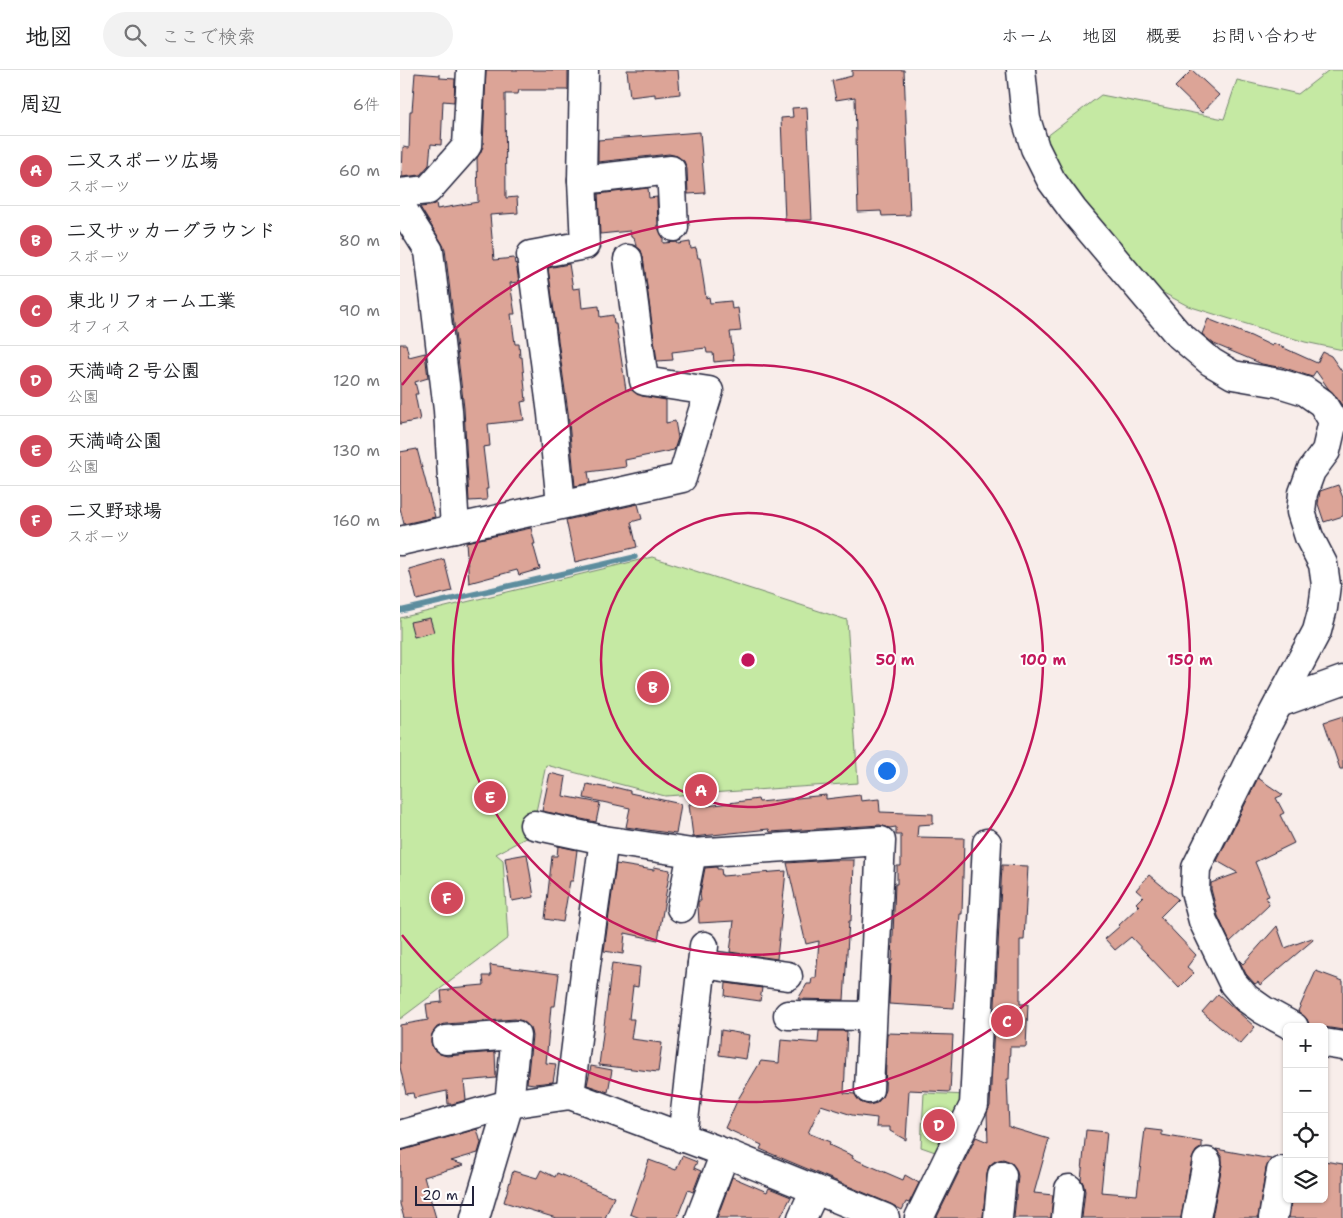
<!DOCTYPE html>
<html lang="ja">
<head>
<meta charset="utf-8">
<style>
  :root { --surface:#fff; --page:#f2f2f2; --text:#202124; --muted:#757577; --line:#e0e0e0; --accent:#d1495b }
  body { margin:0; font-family:"Shantell Sans","Klee One",sans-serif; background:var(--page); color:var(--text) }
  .controls { position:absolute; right:15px; bottom:15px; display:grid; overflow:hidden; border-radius:8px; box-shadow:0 1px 4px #0004 }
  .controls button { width:45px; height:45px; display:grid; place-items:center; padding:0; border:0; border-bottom:1px solid var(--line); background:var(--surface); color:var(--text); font:25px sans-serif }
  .scale { position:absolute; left:15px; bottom:12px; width:59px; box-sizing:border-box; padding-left:5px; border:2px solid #22223b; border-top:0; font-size:14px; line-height:18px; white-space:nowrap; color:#22223b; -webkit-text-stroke:4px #fff; paint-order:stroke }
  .you { position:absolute; left:486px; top:700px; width:18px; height:18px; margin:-12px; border:4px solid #fff; border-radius:50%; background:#1a73e8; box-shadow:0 0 0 8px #1a73e833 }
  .badge { display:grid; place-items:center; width:32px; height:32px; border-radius:50%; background:var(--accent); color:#fff; font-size:16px; font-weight:700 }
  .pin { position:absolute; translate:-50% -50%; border:2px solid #fff; box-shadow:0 1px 5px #0006 }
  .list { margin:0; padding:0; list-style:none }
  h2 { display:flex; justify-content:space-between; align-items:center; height:65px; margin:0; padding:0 20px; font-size:21px }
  h2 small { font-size:16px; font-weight:400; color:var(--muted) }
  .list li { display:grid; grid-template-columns:32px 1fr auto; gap:15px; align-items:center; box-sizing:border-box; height:70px; padding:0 20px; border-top:1px solid var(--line) }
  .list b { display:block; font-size:19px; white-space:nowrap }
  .list p { margin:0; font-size:16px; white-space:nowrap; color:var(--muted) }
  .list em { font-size:16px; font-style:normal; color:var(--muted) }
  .icon { flex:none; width:28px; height:28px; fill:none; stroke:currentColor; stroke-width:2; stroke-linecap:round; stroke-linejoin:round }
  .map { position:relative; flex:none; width:943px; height:1148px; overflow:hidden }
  header { display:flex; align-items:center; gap:30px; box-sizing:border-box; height:70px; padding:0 25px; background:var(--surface); border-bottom:1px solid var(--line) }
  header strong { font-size:24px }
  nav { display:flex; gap:28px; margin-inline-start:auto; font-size:18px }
  .search { width:350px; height:45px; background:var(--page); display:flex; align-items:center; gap:12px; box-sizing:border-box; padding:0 18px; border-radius:28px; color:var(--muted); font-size:19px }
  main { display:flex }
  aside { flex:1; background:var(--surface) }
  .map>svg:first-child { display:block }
  .green { fill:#c5e9a3; stroke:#74866f }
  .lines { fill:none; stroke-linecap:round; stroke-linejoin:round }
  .stream { stroke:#5d8d9e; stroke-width:5.5 }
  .building { fill:#dca497; stroke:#22223b }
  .minor-casing { stroke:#22223b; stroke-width:31 }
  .minor { stroke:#fff; stroke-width:28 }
  .ring { fill:none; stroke:#c2185b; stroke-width:2.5 }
  .centre { fill:#c2185b; stroke:#fff; stroke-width:2.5 }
  .ring-label { font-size:15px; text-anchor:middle; font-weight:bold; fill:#c2185b; stroke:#fff; stroke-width:4; stroke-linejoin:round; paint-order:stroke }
</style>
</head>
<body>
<header>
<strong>地図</strong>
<div class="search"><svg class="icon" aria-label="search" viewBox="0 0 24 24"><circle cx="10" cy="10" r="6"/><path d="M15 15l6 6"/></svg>ここで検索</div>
<nav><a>ホーム</a><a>地図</a><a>概要</a><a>お問い合わせ</a></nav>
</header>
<main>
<aside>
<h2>周辺<small>6件</small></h2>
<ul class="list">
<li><span class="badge">A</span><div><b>二又スポーツ広場</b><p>スポーツ</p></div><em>60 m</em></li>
<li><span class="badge">B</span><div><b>二又サッカーグラウンド</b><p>スポーツ</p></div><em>80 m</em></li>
<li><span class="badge">C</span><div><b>東北リフォーム工業</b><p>オフィス</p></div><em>90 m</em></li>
<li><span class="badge">D</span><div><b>天満崎２号公園</b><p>公園</p></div><em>120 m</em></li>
<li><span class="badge">E</span><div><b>天満崎公園</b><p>公園</p></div><em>130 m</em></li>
<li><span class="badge">F</span><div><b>二又野球場</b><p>スポーツ</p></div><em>160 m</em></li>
</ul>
</aside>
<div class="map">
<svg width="943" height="1148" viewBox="0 0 943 1148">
  <rect width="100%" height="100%" fill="#f8edea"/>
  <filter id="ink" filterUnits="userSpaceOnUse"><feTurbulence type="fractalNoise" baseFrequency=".02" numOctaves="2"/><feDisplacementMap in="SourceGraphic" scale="10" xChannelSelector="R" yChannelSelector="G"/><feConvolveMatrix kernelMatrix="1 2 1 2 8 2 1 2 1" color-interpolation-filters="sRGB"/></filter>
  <g filter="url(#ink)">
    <!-- green -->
    <g class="green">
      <polygon points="929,0 943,0 943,280 905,272 788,236 758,220 665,120 642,70 701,25 824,49 837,10 898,24"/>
      <polygon points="252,487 447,550 458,713 265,726 146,695 131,765 96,784 103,790 108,868 0,949 0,548"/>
      <polygon points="524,1023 567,1025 541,1084 521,1077"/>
    </g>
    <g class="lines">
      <!-- stream -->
      <polyline class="stream" points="0,541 235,487"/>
    </g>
    <!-- building -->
    <g class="building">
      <polygon points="86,0 168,0 168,20 119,20 118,24 105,24 106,128 117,127 118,143 90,145 94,190 114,188 115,194 116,193 119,212 110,213 115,244 111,244 115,274 119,274 120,287 122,287 126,331 121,332 124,350 88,354 90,376 83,377 88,419 86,419 87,430 69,431 64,338 45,179 42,173 20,137 30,136 36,133 37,139 78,132 77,88 83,77"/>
      <polygon points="227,0 278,0 280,24 255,27 255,24 230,27"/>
      <polygon points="452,0 504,0 510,145 482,146 481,141 458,142 455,27 436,30 432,11 452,6"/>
      <polygon points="792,0 819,25 802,43 775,17"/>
      <polygon points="15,3 40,5 40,8 55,9 54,32 43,31 41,75 31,74 29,95 20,105 2,107 3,77 9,78 10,41 12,41"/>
      <polygon points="407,37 412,150 385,151 381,48 393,47 392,38"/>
      <polygon points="300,62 305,123 288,124 287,99 284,91 277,86 269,84 198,92 198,70"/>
      <polygon points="248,118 249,128 257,127 258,158 263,167 263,173 277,172 278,174 290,172 291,179 296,178 298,188 300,188 306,228 309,227 310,233 331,231 332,239 338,238 341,261 330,262 334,290 314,292 313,283 307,283 306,278 272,282 273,290 257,291 243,187 241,180 236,176 234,167 231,167 230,161 200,164 198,124"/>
      <polygon points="169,194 173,219 180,218 182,238 199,236 200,247 213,245 214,254 216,254 226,320 232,320 242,326 266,330 266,353 275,351 278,368 274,380 225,390 226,397 188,402 190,413 175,416 168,342 148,198"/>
      <polygon points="808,249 851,266 872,276 873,273 917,293 923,282 931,286 943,303 943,337 935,325 928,318 916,301 912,307 879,296 878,297 862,294 814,274 802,264"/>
      <polygon points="0,274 6,274 9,287 25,283 28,308 15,312 18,324 15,324 20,350 0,354"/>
      <polygon points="17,379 35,447 4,454 0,438 0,382"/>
      <polygon points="938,415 943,428 943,446 924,452 918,434 920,421"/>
      <polygon points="238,434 242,449 231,452 237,477 175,492 166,450"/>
      <polygon points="131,458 135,474 133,474 140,499 119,505 117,500 69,513 66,472"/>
      <polygon points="44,489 52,521 17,530 9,499"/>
      <polygon points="30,548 34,562 14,567 10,552"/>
      <polygon points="943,646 943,699 940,699 924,652"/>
      <polygon points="150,703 166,707 163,726 200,733 196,752 142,741"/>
      <polygon points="858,708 883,725 876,728 884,743 880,745 894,773 855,792 869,826 866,827 869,835 830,872 818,846 811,819 811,813 838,803 817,791"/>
      <polygon points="187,714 213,719 214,717 230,721 230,723 281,734 276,764 226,757 230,738 184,728"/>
      <polygon points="426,725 426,729 460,725 461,731 479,729 480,742 533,744 533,754 518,755 517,767 564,768 562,844 560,844 554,938 489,934 491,891 492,891 495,814 497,814 497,796 501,796 501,765 496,765 496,757 489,758 480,755 370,762 369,759 293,767 289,734 307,733 307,736 358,729 359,732"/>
      <polygon points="158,776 177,780 173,811 170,811 163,852 145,849 152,786 157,786"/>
      <polygon points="127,784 134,827 112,831 105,788"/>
      <polygon points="432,790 454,790 453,824 452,824 451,851 449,851 444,930 398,929 407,914 411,914 412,908 416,908 419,871 406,874 387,793"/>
      <polygon points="216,794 254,800 254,797 270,800 258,870 225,863 223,884 204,881"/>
      <polygon points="602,795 628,796 624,870 620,870 620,934 628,934 626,977 610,977 609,1009 607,1009 609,1057 649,1069 634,1123 653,1125 651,1148 614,1148 618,1106 616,1099 611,1092 603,1089 595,1091 589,1096 587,1103 583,1148 539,1148 537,1147 576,1067 588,1072 587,1043 590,1036"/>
      <polygon points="317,797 317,799 321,799 322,806 386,801 377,889 330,882 334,851 299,853 298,835 298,831 301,831 300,824 305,798"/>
      <polygon points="749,805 778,829 760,847 796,885 787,897 794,903 779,918 731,867 715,880 705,869 720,856 719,855 739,836 736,833 743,826 736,820"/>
      <polygon points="877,856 885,878 912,868 913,870 860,915 858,912 855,914 846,904 839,890 843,894"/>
      <polygon points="212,893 240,897 238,917 233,916 229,949 234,949 231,969 262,973 258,1002 199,995"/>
      <polygon points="90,895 159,904 155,936 151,936 146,993 156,994 153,1012 134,1014 127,1013 132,966 130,957 123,951 115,949 45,954 37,957 32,964 31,972 33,979 40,984 47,986 95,982 96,1008 64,1011 66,1030 52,1034 48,1034 47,1021 14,1028 13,1023 6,1024 0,997 0,955 28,950 26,934 42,932 41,921 50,920 50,918 84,915 83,906 91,906"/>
      <polygon points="916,901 943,911 943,960 924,957 910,957 907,949 898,941"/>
      <polygon points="326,913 362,918 360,931 325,926"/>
      <polygon points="818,924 855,957 840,974 802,942"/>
      <polygon points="321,960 350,965 346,989 319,985"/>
      <polygon points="419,961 447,961 444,1023 455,1024 460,1032 469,1035 477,1033 482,1027 485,1020 487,963 553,965 550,1022 509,1020 506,1070 490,1061 490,1057 476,1057 477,1048 452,1045 421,1035 408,1063 430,1072 429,1075 453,1086 452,1088 503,1110 505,1105 519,1113 509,1133 506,1132 502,1140 491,1134 367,1082 360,1079 362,1075 325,1058 337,1031 361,991 379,993 381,970 418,973"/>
      <polygon points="191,996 212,1000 208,1022 187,1015"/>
      <polygon points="77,1059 81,1073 78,1083 51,1091 64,1095 24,1107 36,1148 4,1148 0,1134 0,1081"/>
      <polygon points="745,1059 762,1061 762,1065 802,1072 802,1077 796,1081 792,1089 781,1148 682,1148 685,1121 683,1113 681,1110 686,1060 707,1062 701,1122 737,1125"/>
      <polygon points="816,1079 871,1089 866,1098 858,1148 812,1148 822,1095 822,1086"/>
      <polygon points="282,1086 297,1092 294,1098 301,1101 293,1122 288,1120 277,1148 240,1148 230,1144 249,1090 276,1100"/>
      <polygon points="924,1091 943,1094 943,1148 889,1148 892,1129 924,1129"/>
      <polygon points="141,1100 155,1107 157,1103 214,1127 205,1148 156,1148 104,1132 113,1101 137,1108"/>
      <polygon points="332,1107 367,1122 369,1118 391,1127 380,1148 317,1148"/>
    </g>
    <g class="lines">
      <defs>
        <g id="minor">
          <polyline points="621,0 626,49 635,78 651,110 673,140 777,263 811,292 833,305 879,313 905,321 922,333 933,351 926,381 911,401 903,423 901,442 909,467 923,494 926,515 923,538 917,561 868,653 796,798 795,821 803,851 833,913 846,928 863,940 894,957"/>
          <polyline points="182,110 271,100 274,157"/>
          <polyline points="0,123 28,120 67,76 71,0"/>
          <polyline points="0,135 29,181 48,340 55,459"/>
          <polyline points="161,434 152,344 131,185 185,175 182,110 184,0"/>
          <polyline points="0,471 282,408 309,321 244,311 228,189"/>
          <polyline points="879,633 943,610"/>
          <polyline points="134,755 204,770 292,783 481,771 469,1019"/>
          <polyline points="281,838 292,783"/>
          <polyline points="302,894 388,906"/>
          <polyline points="388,945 472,946"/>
          <polyline points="46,970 116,965 109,1034 75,1148"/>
          <polyline points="924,973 943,976"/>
          <polyline points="170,1025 186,895 204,770"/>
          <polyline points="0,1065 109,1034 170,1025 325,1083 485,1148"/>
          <polyline points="282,1068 304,876"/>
          <polyline points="300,1148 325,1083"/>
          <polyline points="402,1148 415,1120"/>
          <polyline points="519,1148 574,1035 587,773"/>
          <polyline points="598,1148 602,1105"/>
          <polyline points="666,1148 669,1119"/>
          <polyline points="796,1148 807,1092"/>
          <polyline points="873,1148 881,1101"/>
        </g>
      </defs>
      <!-- minor casing -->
      <use href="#minor" class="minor-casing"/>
      <!-- minor -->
      <use href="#minor" class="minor"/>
    </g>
  </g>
  <!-- distance rings -->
  <g class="ring">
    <circle cx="348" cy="590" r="147"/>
    <circle cx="348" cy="590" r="295"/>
    <path d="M2 315A442 442 0 1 1 2 865"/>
  </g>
  <circle cx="348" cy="590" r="8" class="centre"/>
  <g class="ring-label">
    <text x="495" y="595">50 m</text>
    <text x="643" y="595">100 m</text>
    <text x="790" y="595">150 m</text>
  </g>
</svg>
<div class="controls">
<button>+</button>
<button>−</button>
<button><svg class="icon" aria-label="locate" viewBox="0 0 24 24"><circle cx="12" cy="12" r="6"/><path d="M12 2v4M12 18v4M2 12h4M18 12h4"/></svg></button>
<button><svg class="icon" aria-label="layers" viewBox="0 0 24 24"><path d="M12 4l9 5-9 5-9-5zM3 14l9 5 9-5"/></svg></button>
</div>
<div class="scale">20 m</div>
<div class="you"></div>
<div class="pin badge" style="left:301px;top:720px">A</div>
<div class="pin badge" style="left:253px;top:617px">B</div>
<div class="pin badge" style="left:607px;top:951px">C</div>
<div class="pin badge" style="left:539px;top:1055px">D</div>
<div class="pin badge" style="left:90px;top:727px">E</div>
<div class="pin badge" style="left:47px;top:828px">F</div>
</div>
</main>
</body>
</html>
